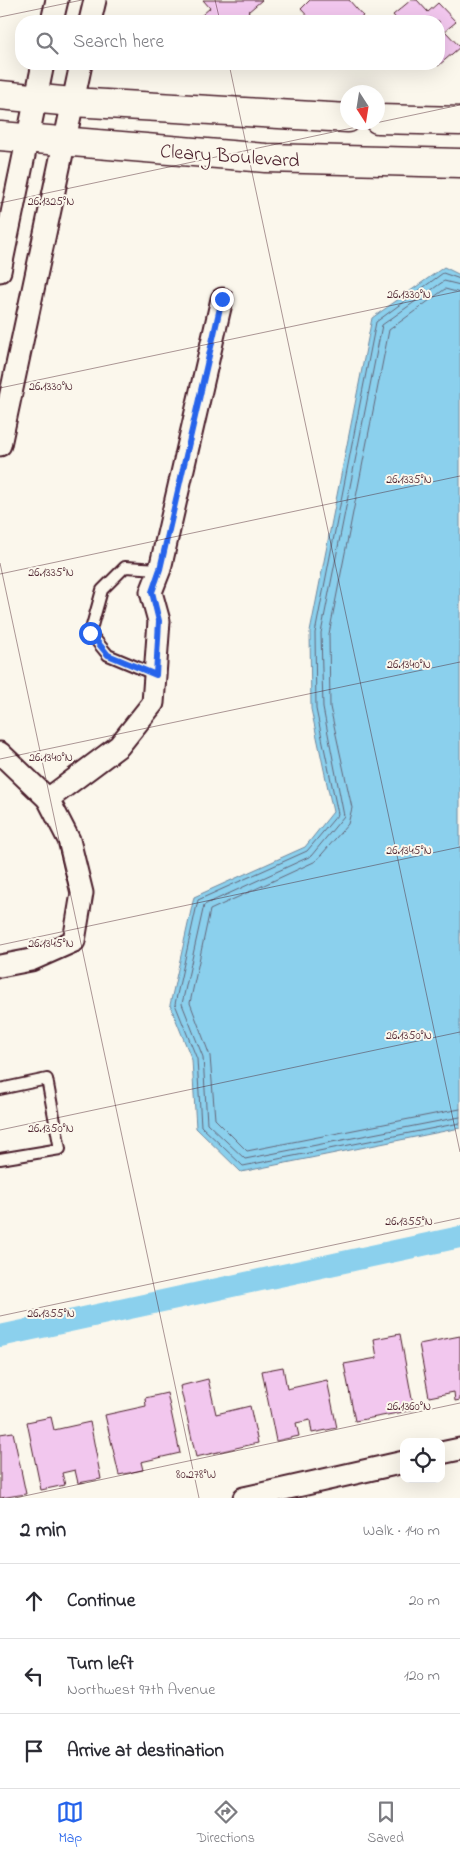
<!DOCTYPE html>
<html lang="en">
<head>
<meta charset="utf-8">
<style>
  :root { --surface:#fff; --page:#f2f2f3; --text:#2b2b33; --muted:#7c7c81; --line:#e1e1e2; --accent:#2563eb }
  body { margin:0; font-family:"Indie Flower",sans-serif; background:var(--page); color:var(--text) }
  .controls { position:absolute; right:15px; bottom:15px; display:grid; overflow:hidden; border-radius:10px; box-shadow:0 5px 20px #0002 }
  .controls button { width:45px; height:45px; display:grid; place-items:center; padding:0; border:0; border-bottom:1px solid var(--line); background:var(--surface); color:var(--text); font:25px sans-serif }
  .compass { position:absolute; left:340px; top:85px; width:45px; height:45px; border-radius:50%; background:var(--surface); box-shadow:0 5px 20px #0002; rotate:168deg }
  .stop { position:absolute; width:15px; height:15px; margin:-11px; border:4px solid #2563eb; border-radius:50%; background:#fff }
  .stop.end { background:#2563eb; border-color:#fff; box-shadow:0 1px 5px #0008 }
  .list { margin:0; padding:0; list-style:none }
  h2 { display:flex; justify-content:space-between; align-items:center; height:65px; margin:0; padding:0 20px; font-size:21px }
  h2 small { font-size:16px; font-weight:400; color:var(--muted) }
  .list li { display:grid; grid-template-columns:32px 1fr auto; gap:15px; align-items:center; box-sizing:border-box; height:75px; padding:0 20px; border-top:1px solid var(--line) }
  .list b { display:block; font-size:19px; white-space:nowrap }
  .list p { margin:0; font-size:16px; white-space:nowrap; color:var(--muted) }
  .list em { font-size:16px; font-style:normal; color:var(--muted) }
  .icon { flex:none; width:28px; height:28px; fill:none; stroke:currentColor; stroke-width:2; stroke-linecap:round; stroke-linejoin:round }
  .map { position:relative; flex:none; width:460px; height:1498px; overflow:hidden }
  .search { position:absolute; background:var(--surface); box-shadow:0 5px 20px #0002; left:15px; right:15px; top:15px; height:55px; display:flex; align-items:center; gap:12px; box-sizing:border-box; padding:0 18px; border-radius:20px; color:var(--muted); font-size:19px }
  .sheet { height:290px; background:var(--surface) }
  nav { display:flex; justify-content:space-around; align-items:center; box-sizing:border-box; height:70px; border-top:1px solid var(--line); background:var(--surface); font-size:14px; color:var(--muted) }
  nav a { display:grid; justify-items:center; gap:2px }
  nav .on { color:var(--accent) }
  .map>svg:first-child { display:block }
  .water { fill:#8bd0ed; stroke:#71899f }
  .lines { fill:none; stroke-linecap:round; stroke-linejoin:round }
  .shore { stroke:#646679; stroke-width:1 }
  .canal { stroke:#8bd0ed; stroke-width:22 }
  .building { fill:#f2c7ee; stroke:#4a1f2b }
  .lane-casing { stroke:#4a1f2b; stroke-width:14 }
  .street-casing { stroke:#4a1f2b; stroke-width:25 }
  .secondary-casing { stroke:#4a1f2b; stroke-width:31 }
  .lane { stroke:#fbf7ec; stroke-width:10 }
  .street { stroke:#fbf7ec; stroke-width:21 }
  .secondary { stroke:#fbf7ec; stroke-width:28 }
  .route { stroke:#2563eb; stroke-width:6 }
  .ticks { fill:none; stroke:#4a1f2b; stroke-width:1; stroke-opacity:0.45 }
  .labels { text-anchor:middle; stroke-width:4; stroke-linejoin:round; paint-order:stroke }
  .street-label { font-size:20px; fill:#4a1f2b; stroke:#fbf7ec }
  .ticks-label { font-size:12px; text-anchor:middle; fill:#4a1f2b; stroke:#fbf7ec; stroke-width:4; stroke-linejoin:round; paint-order:stroke }
</style>
</head>
<body>
<div class="map">
<svg width="460" height="1498" viewBox="0 0 460 1498">
  <rect width="100%" height="100%" fill="#fbf7ec"/>
  <filter id="ink" filterUnits="userSpaceOnUse"><feTurbulence type="fractalNoise" baseFrequency=".02" numOctaves="2"/><feDisplacementMap in="SourceGraphic" scale="10" xChannelSelector="R" yChannelSelector="G"/><feConvolveMatrix kernelMatrix="1 2 1 2 8 2 1 2 1" color-interpolation-filters="sRGB"/></filter>
  <g filter="url(#ink)">
    <!-- water -->
    <polygon class="water" points="444,267 460,275 460,1128 241,1172 196,1128 192,1060 170,1005 194,897 305,847 333,812 311,709 310,632 372,318"/>
    <g class="lines">
      <!-- shore -->
      <g class="shore">
        <polyline points="460,279 443,273 376,322 315,633 316,709 338,814 307,851 198,900 175,1004 197,1059 201,1126 243,1166 460,1123"/>
        <polyline points="460,285 444,281 382,325 321,633 323,708 344,816 311,856 204,905 182,1004 203,1057 207,1123 245,1159 460,1117"/>
        <polyline points="460,293 445,289 389,330 329,634 330,707 352,808 348,824 316,861 210,910 190,1003 210,1056 215,1119 247,1151 460,1109"/>
      </g>
      <!-- canal -->
      <polyline class="canal" points="0,1336 460,1237"/>
    </g>
    <!-- building -->
    <g class="building">
      <polygon points="203,0 262,0 248,12 256,21 195,21 210,8"/>
      <polygon points="310,0 349,0 363,16 357,21 329,21 327,19 324,21 312,21 301,9"/>
      <polygon points="411,0 417,0 428,12 438,3 456,22 445,31 460,47 438,66 436,64 439,64 439,21 398,21 393,15"/>
      <polygon points="400,1334 414,1410 355,1421 344,1364 377,1358 374,1339"/>
      <polygon points="460,1336 460,1400 455,1401 454,1392 429,1397 419,1344"/>
      <polygon points="283,1367 287,1389 327,1380 337,1428 312,1433 310,1420 296,1423 299,1436 276,1441 262,1371"/>
      <polygon points="208,1379 216,1414 250,1406 258,1443 196,1457 180,1386"/>
      <polygon points="167,1393 180,1453 141,1462 143,1470 119,1475 105,1415 146,1406 145,1398"/>
      <polygon points="51,1417 54,1430 90,1422 101,1479 78,1483 75,1470 62,1473 65,1485 41,1490 27,1422"/>
      <polygon points="13,1432 26,1494 0,1498 0,1434"/>
    </g>
    <g class="lines">
      <defs>
        <g id="lane">
          <polyline points="156,675 108,655 90,633 102,590 125,567 160,569"/>
          <polyline points="0,1089 47,1079 60,1149 0,1159"/>
        </g>
        <g id="street">
          <polyline points="52,21 57,0"/>
          <polyline points="90,21 95,0"/>
          <polyline points="0,271 43,64"/>
          <polyline points="0,445 81,64"/>
          <polyline points="0,753 48,799"/>
          <polyline points="0,966 31,960 74,941 82,893 69,840 48,799 119,746 153,703 159,621 151,592 160,569 222,299"/>
          <polyline points="441,1453 460,1449"/>
          <polyline points="244,1498 404,1462"/>
        </g>
        <g id="secondary">
          <polyline points="0,95 72,102 348,118"/>
          <polyline points="378,119 460,121"/>
          <polyline points="0,136 266,158 460,163"/>
        </g>
      </defs>
      <!-- lane casing -->
      <use href="#lane" class="lane-casing"/>
      <!-- street casing -->
      <use href="#street" class="street-casing"/>
      <!-- secondary casing -->
      <use href="#secondary" class="secondary-casing"/>
      <!-- lane -->
      <use href="#lane" class="lane"/>
      <!-- street -->
      <use href="#street" class="street"/>
      <!-- secondary -->
      <use href="#secondary" class="secondary"/>
    </g>
  </g>
  <g class="lines" filter="url(#ink)">
    <!-- route -->
    <polyline class="route" points="90,633 108,655 156,675 159,621 152,592 160,569 222,299"/>
  </g>
  <!-- ticks -->
  <path class="ticks" d="M215 0 220 21M0 17 82 0M229 64 460 1152M0 203 460 105M0 388 460 291M0 563 199 1498M0 574 460 476M0 759 460 662M0 945 460 847M0 1130 460 1032M0 1316 460 1218M15 1498 460 1403"/>
  <g class="labels">
    <!-- street labels -->
    <g class="street-label">
      <text transform="translate(230 155) rotate(4)" y="7">Cleary Boulevard</text>
    </g>
  </g>
  <g class="ticks-label">
    <text x="51" y="205">26.1325°N</text>
    <text x="409" y="298">26.1330°N</text>
    <text x="51" y="390">26.1330°N</text>
    <text x="409" y="483">26.1335°N</text>
    <text x="51" y="576">26.1335°N</text>
    <text x="409" y="668">26.1340°N</text>
    <text x="51" y="761">26.1340°N</text>
    <text x="409" y="854">26.1345°N</text>
    <text x="51" y="947">26.1345°N</text>
    <text x="409" y="1039">26.1350°N</text>
    <text x="51" y="1132">26.1350°N</text>
    <text x="409" y="1225">26.1355°N</text>
    <text x="51" y="1317">26.1355°N</text>
    <text x="409" y="1410">26.1360°N</text>
    <text x="196" y="1478">80.278°W</text>
  </g>
</svg>
<div class="controls">
<button><svg class="icon" aria-label="locate" viewBox="0 0 24 24"><circle cx="12" cy="12" r="6"/><path d="M12 2v4M12 18v4M2 12h4M18 12h4"/></svg></button>
</div>
<svg class="compass" viewBox="-18 -18 36 36"><path d="M0-13l5 13h-10z" fill="#e53935"/><path d="M0 13l5-13h-10z" fill="#7c7c81"/></svg>
<div class="stop" style="left:90px;top:633px"></div>
<div class="stop end" style="left:222px;top:299px"></div>
<div class="search"><svg class="icon" aria-label="search" viewBox="0 0 24 24"><circle cx="10" cy="10" r="6"/><path d="M15 15l6 6"/></svg>Search here</div>
</div>
<section class="sheet">
<h2>2 min<small>Walk · 140 m</small></h2>
<ul class="list">
<li><svg class="icon" aria-label="ahead" viewBox="0 0 24 24"><path d="M12 20V5M6 11l6-6 6 6"/></svg><div><b>Continue</b></div><em>20 m</em></li>
<li><svg class="icon" aria-label="left" viewBox="0 0 24 24"><path d="M17 20v-9H6M10 6l-5 5 5 5"/></svg><div><b>Turn left</b><p>Northwest 97th Avenue</p></div><em>120 m</em></li>
<li><svg class="icon" aria-label="arrive" viewBox="0 0 24 24"><path d="M6 21V4h12l-3 4 3 4H6"/></svg><div><b>Arrive at destination</b></div></li>
</ul>
</section>
<nav>
<a class="on"><svg class="icon" aria-label="map" viewBox="0 0 24 24"><path d="M3 6l6-2 6 2 6-2v14l-6 2-6-2-6 2zM9 4v14M15 6v14"/></svg>Map</a>
<a><svg class="icon" aria-label="directions" viewBox="0 0 24 24"><path d="M12 3l9 9-9 9-9-9zM9 14v-3h6M13 9l2 2-2 2"/></svg>Directions</a>
<a><svg class="icon" aria-label="saved" viewBox="0 0 24 24"><path d="M7 4h10v16l-5-4-5 4z"/></svg>Saved</a>
</nav>
</body>
</html>
